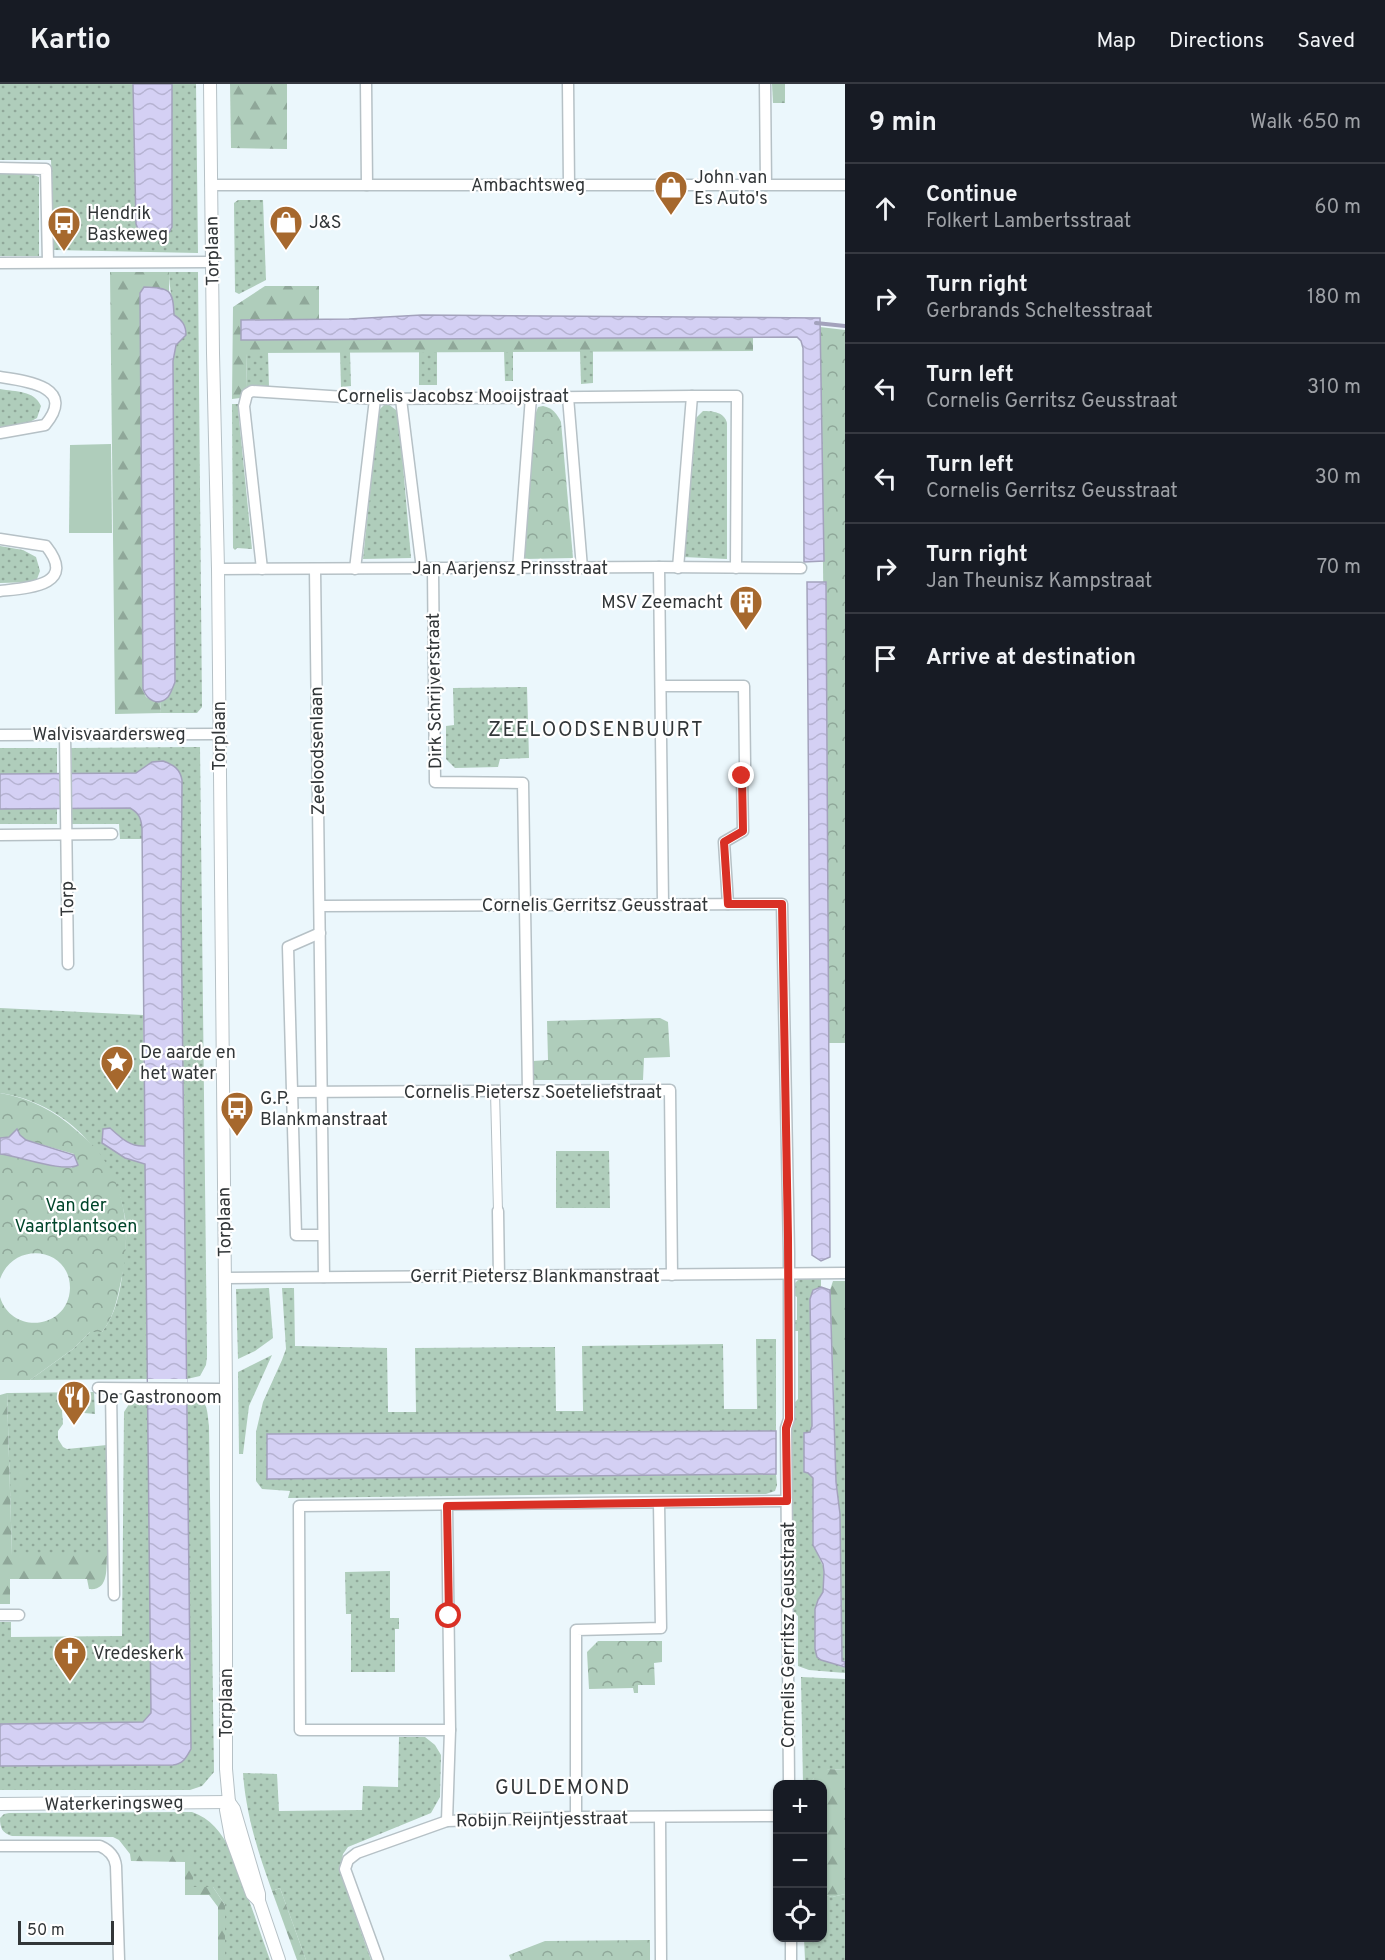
<!DOCTYPE html>
<html lang="en">
<head>
<meta charset="utf-8">
<style>
  :root { --surface:#171b24; --page:#242831; --text:#f1f3f6; --muted:#9ea1a6; --line:#363941 }
  body { margin:0; font-family:Overpass,sans-serif; background:var(--page); color:var(--text) }
  .controls { position:absolute; right:18px; bottom:18px; display:grid; overflow:hidden; border-radius:12px; box-shadow:0 2px 4px #0004 }
  .controls button { width:54px; height:54px; display:grid; place-items:center; padding:0; border:0; border-bottom:2px solid var(--line); background:var(--surface); color:var(--text); font:30px sans-serif }
  .scale { position:absolute; left:18px; bottom:15px; width:96px; box-sizing:border-box; padding-left:6px; border:3px solid #323638; border-top:0; font-size:16px; line-height:21px; white-space:nowrap; color:#323638; -webkit-text-stroke:4px #fff; paint-order:stroke }
  .stop { position:absolute; width:18px; height:18px; margin:-14px; border:4px solid #d93025; border-radius:50%; background:#fff }
  .stop.end { background:#d93025; border-color:#fff; box-shadow:0 2px 6px #0008 }
  .list { margin:0; padding:0; list-style:none }
  h2 { display:flex; justify-content:space-between; align-items:center; height:78px; margin:0; padding:0 24px; font-size:26px }
  h2 small { font-size:20px; font-weight:400; color:var(--muted) }
  .list li { display:grid; grid-template-columns:39px 1fr auto; gap:18px; align-items:center; box-sizing:border-box; height:90px; padding:0 24px; border-top:2px solid var(--line) }
  .list b { display:block; font-size:22px; white-space:nowrap }
  .list p { margin:0; font-size:20px; white-space:nowrap; color:var(--muted) }
  .list em { font-size:20px; font-style:normal; color:var(--muted) }
  .icon { flex:none; width:33px; height:33px; fill:none; stroke:currentColor; stroke-width:2; stroke-linecap:round; stroke-linejoin:round }
  .map { position:relative; flex:none; width:845px; height:1876px; overflow:hidden }
  header { display:flex; align-items:center; gap:36px; box-sizing:border-box; height:84px; padding:0 30px; background:var(--surface); border-bottom:2px solid var(--line) }
  header strong { font-size:28px }
  nav { display:flex; gap:33px; margin-inline-start:auto; font-size:21px }
  main { display:flex }
  aside { flex:1; background:var(--surface) }
  .map>svg:first-child { display:block }
  .grass { fill:url(#grass-dots) }
  .forest { fill:url(#forest-firs) }
  .park { fill:url(#park-crowns) }
  .pitch { fill:#afcdbb }
  .water { fill:url(#water-waves); stroke:#a3a2bc; stroke-width:1.5 }
  .pier { fill:#ebf7fc }
  .lines { fill:none; stroke-linecap:round; stroke-linejoin:round }
  .stream { stroke:#a3a2bc; stroke-width:4 }
  .pedestrian-casing { stroke:#b6c1c6; stroke-width:10 }
  .minor-casing { stroke:#b6c1c6; stroke-width:13 }
  .tertiary-casing { stroke:#b6c1c6; stroke-width:14 }
  .pedestrian { stroke:#fff; stroke-width:8 }
  .minor { stroke:#fff; stroke-width:10 }
  .tertiary { stroke:#fff; stroke-width:12 }
  .route { stroke:#d93025; stroke-width:8 }
  .labels { text-anchor:middle; stroke-width:4.5; stroke-linejoin:round; paint-order:stroke }
  .poi-label { font-size:18px; fill:#323638; stroke:#fff; text-anchor:start }
  .street-label { font-size:18px; fill:#323638; stroke:#fff }
  .park-label { font-size:18px; fill:#00452a; stroke:#fff }
  .neighbourhood-label { font-size:20px; letter-spacing:1.5px; fill:#323638; stroke:#fff }
</style>
</head>
<body>
<header>
<strong>Kartio</strong>
<nav><a>Map</a><a>Directions</a><a>Saved</a></nav>
</header>
<main>
<div class="map">
<svg width="845" height="1876" viewBox="0 0 845 1876">
  <defs>
    <pattern id="grass-dots" width="8" height="8" patternUnits="userSpaceOnUse" patternTransform="scale(1.5)"><rect width="8" height="8" fill="#afcdbb"/><path d="M2 2h.1M6 6h.1" fill="none" stroke="#8fa799" stroke-width="1.8" stroke-linecap="round"/></pattern>
    <pattern id="forest-firs" width="22" height="20" patternUnits="userSpaceOnUse" patternTransform="scale(1.5)"><rect width="22" height="20" fill="#afcdbb"/><path d="M5 1l3.5 6h-7zM16 11l3.5 6h-7z" fill="#8fa799"/></pattern>
    <pattern id="park-crowns" width="20" height="18" patternUnits="userSpaceOnUse" patternTransform="scale(1.5)"><rect width="20" height="18" fill="#afcdbb"/><path d="M2 6a3 3 0 1 1 6 0M12 15a3 3 0 1 1 6 0" fill="none" stroke="#8fa799"/></pattern>
    <pattern id="water-waves" width="16" height="10" patternUnits="userSpaceOnUse" patternTransform="scale(1.5)"><rect width="16" height="10" fill="#d4d0f4"/><path d="M0 5q4-4 8 0t8 0" fill="none" stroke="#b6b3d2"/></pattern>
  </defs>
  <rect width="100%" height="100%" fill="#ebf7fc"/>
  <!-- grass -->
  <g class="grass">
    <polygon points="0,0 133,0 136,140 172,143 172,0 196,0 198,169 54,166 51,76 0,76"/>
    <polygon points="0,87 23,87 39,93 39,172 0,172"/>
    <polygon points="238,116 263,116 266,196 239,210 235,208 234,119"/>
    <path d="M169 188H198L202 623 197 629H161L160 617H162L173 277 176 261 186 251C186 243 181 236 174 232 173 216 169 204 169 188Z"/>
    <polygon points="437,267 437,301 419,301 419,268"/>
    <polygon points="504,267 513,267 513,297 505,297"/>
    <polygon points="580,267 593,267 593,299 581,300"/>
    <polygon points="268,268 269,303 247,304 246,269"/>
    <polygon points="340,268 350,268 351,302 341,303"/>
    <path d="M0 305C16 308 34 306 41 322L37 334 26 340 0 343Z"/>
    <polygon points="232,320 240,320 238,324 252,465 237,464 235,466 233,464"/>
    <polygon points="388,320 396,326 399,335 411,474 363,475 378,332 379,326 384,321"/>
    <path d="M703 327C713 327 724 328 727 339V475L683 473 696 334Z"/>
    <polygon points="0,462 23,466 36,473 40,487 37,495 32,498 0,499"/>
    <polygon points="527,603 529,674 500,675 498,683 455,684 446,675 446,642 454,641 453,604"/>
    <polygon points="200,663 207,1272 206,1281 200,1292 187,1295 181,825 182,696 162,677 152,678 136,689 72,689 71,664"/>
    <rect x="0" y="664" width="57" height="26"/>
    <polygon points="57,724 57,740 0,740 0,725"/>
    <path d="M72 724H130C143 730 142 741 143 755H120L119 740H72Z"/>
    <path d="M0 924 143 931 145 1063C132 1063 121 1057 113 1047L103 1045 145 1079 148 1295 30 1296 73 1265 90 1248H102C116 1230 121 1206 123 1183 125 1167 128 1150 125 1133 115 1070 63 1018 0 1009Z"/>
    <polygon points="556,1067 609,1067 610,1124 556,1124"/>
    <polygon points="801,1193 821,1193 821,1203 813,1206 810,1249 812,1342 810,1349 804,1349 808,1388 813,1393 813,1461 824,1484 823,1508 817,1519 839,1582 845,1583 845,1589 809,1586 798,1582 798,1532 793,1527 792,1491 795,1491 795,1469 792,1469 791,1341 793,1320 798,1315 798,1247 793,1247 793,1236 797,1236 797,1213 792,1210 793,1201"/>
    <polygon points="269,1204 273,1254 255,1267 238,1275 236,1205"/>
    <polygon points="282,1204 294,1204 295,1262 387,1264 388,1328 416,1328 415,1264 555,1263 556,1327 583,1327 582,1262 723,1260 724,1325 757,1325 756,1255 776,1255 776,1347 267,1350 267,1395 776,1390 777,1401 775,1407 766,1410 613,1410 288,1414 290,1407 262,1405 256,1397 256,1348 263,1318 282,1276 286,1265"/>
    <polygon points="272,1271 249,1322 243,1370 239,1370 238,1288"/>
    <polygon points="833,1283 845,1283 845,1578 842,1578 840,1430 836,1398"/>
    <polygon points="94,1308 95,1330 62,1327 63,1340 58,1347 58,1355 63,1363 67,1365 107,1361 107,1471 12,1471 7,1309"/>
    <polygon points="140,1312 148,1312 151,1629 143,1638 0,1640 0,1538 11,1538 11,1553 122,1552 124,1328 133,1314"/>
    <path d="M187 1312C208 1312 207 1325 209 1342L214 1688 202 1702 190 1706H0V1682L173 1681C183 1680 186 1675 190 1666Z"/>
    <polygon points="390,1487 390,1534 399,1534 399,1545 395,1545 395,1588 351,1588 351,1530 346,1530 345,1488"/>
    <polygon points="801,1593 845,1595 845,1686 829,1685 813,1695 812,1700 803,1700"/>
    <path d="M399 1653H425L435 1661 441 1671 440 1713 431 1729 348 1763 343 1770 340 1787 371 1876H306L280 1804 272 1807C258 1768 246 1731 243 1689L277 1690 279 1727 362 1726 363 1702 398 1703Z"/>
    <path d="M192 1728C228 1740 239 1787 250 1819 257 1838 263 1857 270 1876H225V1821L213 1803H193L192 1770H130L119 1756 113 1753 12 1752C2 1749 0 1744 0 1734L4 1730 9 1729Z"/>
    <polygon points="823,1810 832,1813 845,1810 845,1876 805,1876 804,1854 822,1854"/>
  </g>
  <!-- forest -->
  <g class="forest">
    <polygon points="230,0 287,0 287,65 231,64"/>
    <polygon points="772,0 785,0 785,19 773,19"/>
    <polygon points="110,188 169,188 169,207 144,203 140,209 143,605 146,613 157,618 160,617 161,629 115,630"/>
    <polygon points="265,202 319,202 319,235 241,236 241,256 753,252 753,267 246,269 247,304 242,308 240,314 232,315 233,223"/>
    <polygon points="833,1197 845,1197 845,1283 833,1283 830,1206"/>
    <path d="M7 1309 12 1471H107C106 1485 109 1507 89 1505L87 1495H10V1520H0V1311Z"/>
    <path d="M829 1685 845 1686V1810L832 1813 823 1810 822 1700H812C813 1690 821 1688 829 1685Z"/>
    <polygon points="130,1770 193,1770 193,1803 213,1803 225,1821 225,1876 218,1876 218,1823 209,1811 185,1811 185,1778 131,1777"/>
    <polygon points="280,1804 306,1876 297,1876 272,1807"/>
  </g>
  <!-- park -->
  <g class="park">
    <polygon points="820,243 845,246 845,959 829,959"/>
    <path d="M543 322C553 324 557 330 561 338L573 474 524 475 535 331 538 323Z"/>
    <polygon points="660,934 668,938 670,973 644,974 643,996 534,996 533,977 548,976 547,937"/>
    <path d="M0 1009C30 1014 55 1027 77 1047 85 1054 94 1061 100 1070 127 1106 131 1154 121 1197 117 1216 114 1233 102 1248H90L73 1265 30 1296H0V1213C12 1252 69 1245 70 1204 70 1163 14 1156 0 1195V1070C25 1072 48 1082 72 1084L74 1070 26 1056 16 1048 9 1054H0Z"/>
    <polygon points="598,1557 662,1557 662,1578 654,1579 655,1601 638,1601 638,1609 634,1609 633,1604 589,1605 587,1568"/>
    <polygon points="650,1856 650,1876 511,1876 509,1871 545,1857"/>
  </g>
  <!-- pitch -->
  <g class="pitch">
    <polygon points="111,360 112,449 69,449 70,361"/>
    <rect x="17" y="1383" width="8" height="41"/>
  </g>
  <!-- water -->
  <g class="water">
    <path d="M133 0H172V143C164 161 156 156 140 150L136 140Z"/>
    <path d="M144 203C170 204 173 205 174 231 182 236 186 241 186 251L176 261 173 277 175 598C173 603 171 609 168 613 158 623 147 616 143 605L140 209Z"/>
    <polygon points="422,231 820,234 824,477 804,478 803,264 801,257 797,253 241,256 241,236 349,235"/>
    <polygon points="807,498 826,498 830,1173 821,1177 812,1171"/>
    <path d="M163 677C174 681 180 685 182 696L181 825 191 1665C186 1674 183 1680 173 1681L0 1682V1640L143 1638 151 1629 145 1080 125 1074 102 1059 103 1045 110 1044C121 1054 130 1063 145 1062L142 744C141 734 139 729 130 724L0 725V690L136 689 152 678Z"/>
    <path d="M17 1045 20 1051 26 1056 74 1071 78 1081C64 1089 19 1072 0 1070V1054L9 1053Z"/>
    <polygon points="821,1203 830,1206 836,1398 840,1430 842,1577 845,1578 845,1583 821,1576 817,1573 815,1565 815,1525 818,1516 823,1508 824,1488 823,1480 813,1461 813,1394 808,1389 804,1388 804,1349 810,1348 812,1342 810,1215 813,1206"/>
    <polygon points="776,1347 776,1390 267,1395 267,1350"/>
  </g>
  <!-- pier -->
  <rect class="pier" x="148" y="1295" width="39" height="17"/>
  <g class="lines">
    <!-- stream -->
    <polyline class="stream" points="816,239 845,242"/>
    <defs>
      <polyline id="pedestrian" points="495,1008 498,1127"/>
      <g id="minor">
        <polyline points="366,0 367,101"/>
        <polyline points="568,0 569,101"/>
        <polyline points="765,0 766,101"/>
        <polyline points="0,84 46,85 48,178"/>
        <polyline points="211,101 845,101"/>
        <polyline points="0,179 212,178"/>
        <path d="M0 293C27 297 77 303 45 341L0 349"/>
        <polyline points="568,313 582,484"/>
        <polyline points="401,315 422,485"/>
        <path d="M0 455 46 462C78 502 27 504 0 507"/>
        <polyline points="659,483 663,820"/>
        <polyline points="678,484 692,312 737,312 736,484"/>
        <polyline points="218,485 659,483 801,484"/>
        <polyline points="262,485 244,322 247,310 252,307 375,315 692,312"/>
        <polyline points="315,485 324,1193"/>
        <polyline points="355,485 375,315"/>
        <polyline points="433,485 435,698 523,699 528,1008"/>
        <polyline points="518,485 531,313"/>
        <polyline points="661,602 744,602 745,681 742,692 743,747 724,758 728,820"/>
        <polyline points="65,650 68,880"/>
        <polyline points="0,651 218,650"/>
        <polyline points="0,751 112,750"/>
        <polyline points="320,822 782,820 789,1169 789,1335 786,1344 789,1700"/>
        <polyline points="320,849 288,863 296,1151 323,1151"/>
        <polyline points="293,1008 670,1006 672,1191"/>
        <polyline points="498,1127 499,1193"/>
        <polyline points="225,1194 845,1189"/>
        <polyline points="98,1304 226,1305"/>
        <polyline points="111,1305 114,1511"/>
        <polyline points="447,1422 450,1646 447,1737"/>
        <polyline points="0,1531 19,1531"/>
        <polyline points="450,1646 300,1646 299,1422 787,1417"/>
        <polyline points="576,1733 576,1546 661,1544 659,1419"/>
        <polyline points="660,1733 661,1876"/>
        <path d="M0 1762H100C109 1766 115 1772 116 1782L119 1876"/>
        <polyline points="378,1876 345,1785 348,1776 357,1769 447,1737 576,1733 778,1732"/>
        <polyline points="791,1876 791,1854"/>
      </g>
      <g id="tertiary">
        <polyline points="210,0 213,269 218,485 226,1305 226,1685 229,1718 226,1726 231,1753 252,1810 259,1817"/>
        <polyline points="229,1718 234,1725 259,1810 259,1817 279,1876"/>
        <polyline points="0,1720 229,1718"/>
      </g>
    </defs>
    <!-- pedestrian casing -->
    <use href="#pedestrian" class="pedestrian-casing"/>
    <!-- minor casing -->
    <use href="#minor" class="minor-casing"/>
    <!-- tertiary casing -->
    <use href="#tertiary" class="tertiary-casing"/>
    <!-- pedestrian -->
    <use href="#pedestrian" class="pedestrian"/>
    <!-- minor -->
    <use href="#minor" class="minor"/>
    <!-- tertiary -->
    <use href="#tertiary" class="tertiary"/>
  </g>
  <g class="lines">
    <!-- route -->
    <polyline class="route" points="449,1532 447,1422 787,1417 786,1344 789,1335 788,1154 782,820 728,820 724,758 743,747 742,692"/>
  </g>
  <!-- icons -->
  <defs>
    <symbol id="shop-pin" viewBox="-11 -11 22 30"><path d="M0 17L-7.5 6A9.5 9.5 0 1 1 7.5 6Z" fill="#a6682d" stroke="#fff"/><path d="M-5-2.5h2.3a2.7 3.5 0 0 1 5.4 0H5L5.5 6h-11ZM-1.5-2.5h3a1.5 2.3 0 0 0-3 0Z" fill="#fff"/></symbol>
    <symbol id="bus-pin" viewBox="-11 -11 22 30"><path d="M0 17L-7.5 6A9.5 9.5 0 1 1 7.5 6Z" fill="#a6682d" stroke="#fff"/><path d="M-5-6H5V4H4V6H2V4H-2V6H-4V4H-5ZM-3.5-4V0h7V-4ZM-3.5 1.2v1.5H-2V1.2ZM2 1.2v1.5H3.5V1.2Z" fill="#fff"/></symbol>
    <symbol id="building-pin" viewBox="-11 -11 22 30"><path d="M0 17L-7.5 6A9.5 9.5 0 1 1 7.5 6Z" fill="#a6682d" stroke="#fff"/><path d="M-4-6H4V6H1V3H-1V6H-4ZM-2.5-4.3h1.7v1.8h-1.7ZM.8-4.3h1.7v1.8H.8ZM-2.5-1h1.7V.8h-1.7ZM.8-1h1.7V.8H.8Z" fill="#fff"/></symbol>
    <symbol id="sight-pin" viewBox="-11 -11 22 30"><path d="M0 17L-7.5 6A9.5 9.5 0 1 1 7.5 6Z" fill="#a6682d" stroke="#fff"/><path d="M0-6L1.8-2.2L6-1.7L2.9 1.2L3.7 5.4L0 3.3L-3.7 5.4L-2.9 1.2L-6-1.7L-1.8-2.2Z" fill="#fff"/></symbol>
    <symbol id="restaurant-pin" viewBox="-11 -11 22 30"><path d="M0 17L-7.5 6A9.5 9.5 0 1 1 7.5 6Z" fill="#a6682d" stroke="#fff"/><path d="M-5-6h1v4h1v-4h1v4h1v-4h1v5L-1.5 .5V6h-2V.5L-5-1ZM5-6V6H3V1.5H1.5Q1.5-4 5-6Z" fill="#fff"/></symbol>
    <symbol id="church-pin" viewBox="-11 -11 22 30"><path d="M0 17L-7.5 6A9.5 9.5 0 1 1 7.5 6Z" fill="#a6682d" stroke="#fff"/><path d="M-1.2-6h2.4v3.5h3.3v2.4h-3.3V6h-2.4V-.1h-3.3v-2.4h3.3Z" fill="#fff"/></symbol>
  </defs>
  <g fill-rule="evenodd">
    <use href="#shop-pin" x="652" y="84" width="38" height="52"/>
    <use href="#shop-pin" x="267" y="119" width="38" height="52"/>
    <use href="#bus-pin" x="45" y="120" width="38" height="52"/>
    <use href="#building-pin" x="727" y="499" width="38" height="52"/>
    <use href="#sight-pin" x="98" y="959" width="38" height="52"/>
    <use href="#bus-pin" x="218" y="1005" width="38" height="52"/>
    <use href="#restaurant-pin" x="55" y="1294" width="38" height="52"/>
    <use href="#church-pin" x="51" y="1550" width="38" height="52"/>
  </g>
  <g class="labels">
    <!-- poi labels -->
    <g class="poi-label">
      <text x="694" y="99">John van<tspan x="694" dy="21">Es Auto's</tspan></text>
      <text x="87" y="135">Hendrik<tspan x="87" dy="21">Baskeweg</tspan></text>
      <text x="309" y="144">J&amp;S</text>
      <text x="723" y="524" text-anchor="end">MSV Zeemacht</text>
      <text x="140" y="974">De aarde en<tspan x="140" dy="21">het water</tspan></text>
      <text x="260" y="1020">G.P.<tspan x="260" dy="21">Blankmanstraat</tspan></text>
      <text x="97" y="1319">De Gastronoom</text>
      <text x="93" y="1575">Vredeskerk</text>
    </g>
    <!-- street labels -->
    <g class="street-label">
      <text x="528" y="107">Ambachtsweg</text>
      <text transform="translate(212 167) rotate(-91)" y="6">Torplaan</text>
      <text x="453" y="318">Cornelis Jacobsz Mooijstraat</text>
      <text x="510" y="490">Jan Aarjensz Prinsstraat</text>
      <text transform="translate(434 607) rotate(-91)" y="6">Dirk Schrijverstraat</text>
      <text x="109" y="656">Walvisvaardersweg</text>
      <text transform="translate(219 652) rotate(-90)" y="6">Torplaan</text>
      <text transform="translate(317 667) rotate(-91)" y="6">Zeeloodsenlaan</text>
      <text transform="translate(67 815) rotate(-91)" y="6">Torp</text>
      <text x="595" y="827">Cornelis Gerritsz Geusstraat</text>
      <text x="533" y="1014">Cornelis Pietersz Soeteliefstraat</text>
      <text transform="translate(224 1138) rotate(-91)" y="6">Torplaan</text>
      <text x="535" y="1198">Gerrit Pietersz Blankmanstraat</text>
      <text transform="translate(788 1551) rotate(-90)" y="6">Cornelis Gerritsz Geusstraat</text>
      <text transform="translate(226 1619) rotate(-90)" y="6">Torplaan</text>
      <text transform="translate(114 1719) rotate(-1)" y="6">Waterkeringsweg</text>
      <text transform="translate(542 1735) rotate(-1)" y="6">Robijn Reijntjesstraat</text>
    </g>
    <!-- park labels -->
    <g class="park-label">
      <text x="76" y="1127">Van der<tspan x="76" dy="21">Vaartplantsoen</tspan></text>
    </g>
    <!-- neighbourhood labels -->
    <g class="neighbourhood-label">
      <text x="596" y="652">ZEELOODSENBUURT</text>
      <text x="563" y="1710">GULDEMOND</text>
    </g>
  </g>
</svg>
<div class="controls">
<button>+</button>
<button>−</button>
<button><svg class="icon" aria-label="locate" viewBox="0 0 24 24"><circle cx="12" cy="12" r="6"/><path d="M12 2v4M12 18v4M2 12h4M18 12h4"/></svg></button>
</div>
<div class="scale">50 m</div>
<div class="stop" style="left:449px;top:1532px"></div>
<div class="stop end" style="left:742px;top:692px"></div>
</div>
<aside>
<h2>9 min<small>Walk · 650 m</small></h2>
<ul class="list">
<li><svg class="icon" aria-label="ahead" viewBox="0 0 24 24"><path d="M12 20V5M6 11l6-6 6 6"/></svg><div><b>Continue</b><p>Folkert Lambertsstraat</p></div><em>60 m</em></li>
<li><svg class="icon" aria-label="right" viewBox="0 0 24 24"><path d="M7 20v-9h11M14 6l5 5-5 5"/></svg><div><b>Turn right</b><p>Gerbrands Scheltesstraat</p></div><em>180 m</em></li>
<li><svg class="icon" aria-label="left" viewBox="0 0 24 24"><path d="M17 20v-9H6M10 6l-5 5 5 5"/></svg><div><b>Turn left</b><p>Cornelis Gerritsz Geusstraat</p></div><em>310 m</em></li>
<li><svg class="icon" aria-label="left" viewBox="0 0 24 24"><path d="M17 20v-9H6M10 6l-5 5 5 5"/></svg><div><b>Turn left</b><p>Cornelis Gerritsz Geusstraat</p></div><em>30 m</em></li>
<li><svg class="icon" aria-label="right" viewBox="0 0 24 24"><path d="M7 20v-9h11M14 6l5 5-5 5"/></svg><div><b>Turn right</b><p>Jan Theunisz Kampstraat</p></div><em>70 m</em></li>
<li><svg class="icon" aria-label="arrive" viewBox="0 0 24 24"><path d="M6 21V4h12l-3 4 3 4H6"/></svg><div><b>Arrive at destination</b></div></li>
</ul>
</aside>
</main>
</body>
</html>
